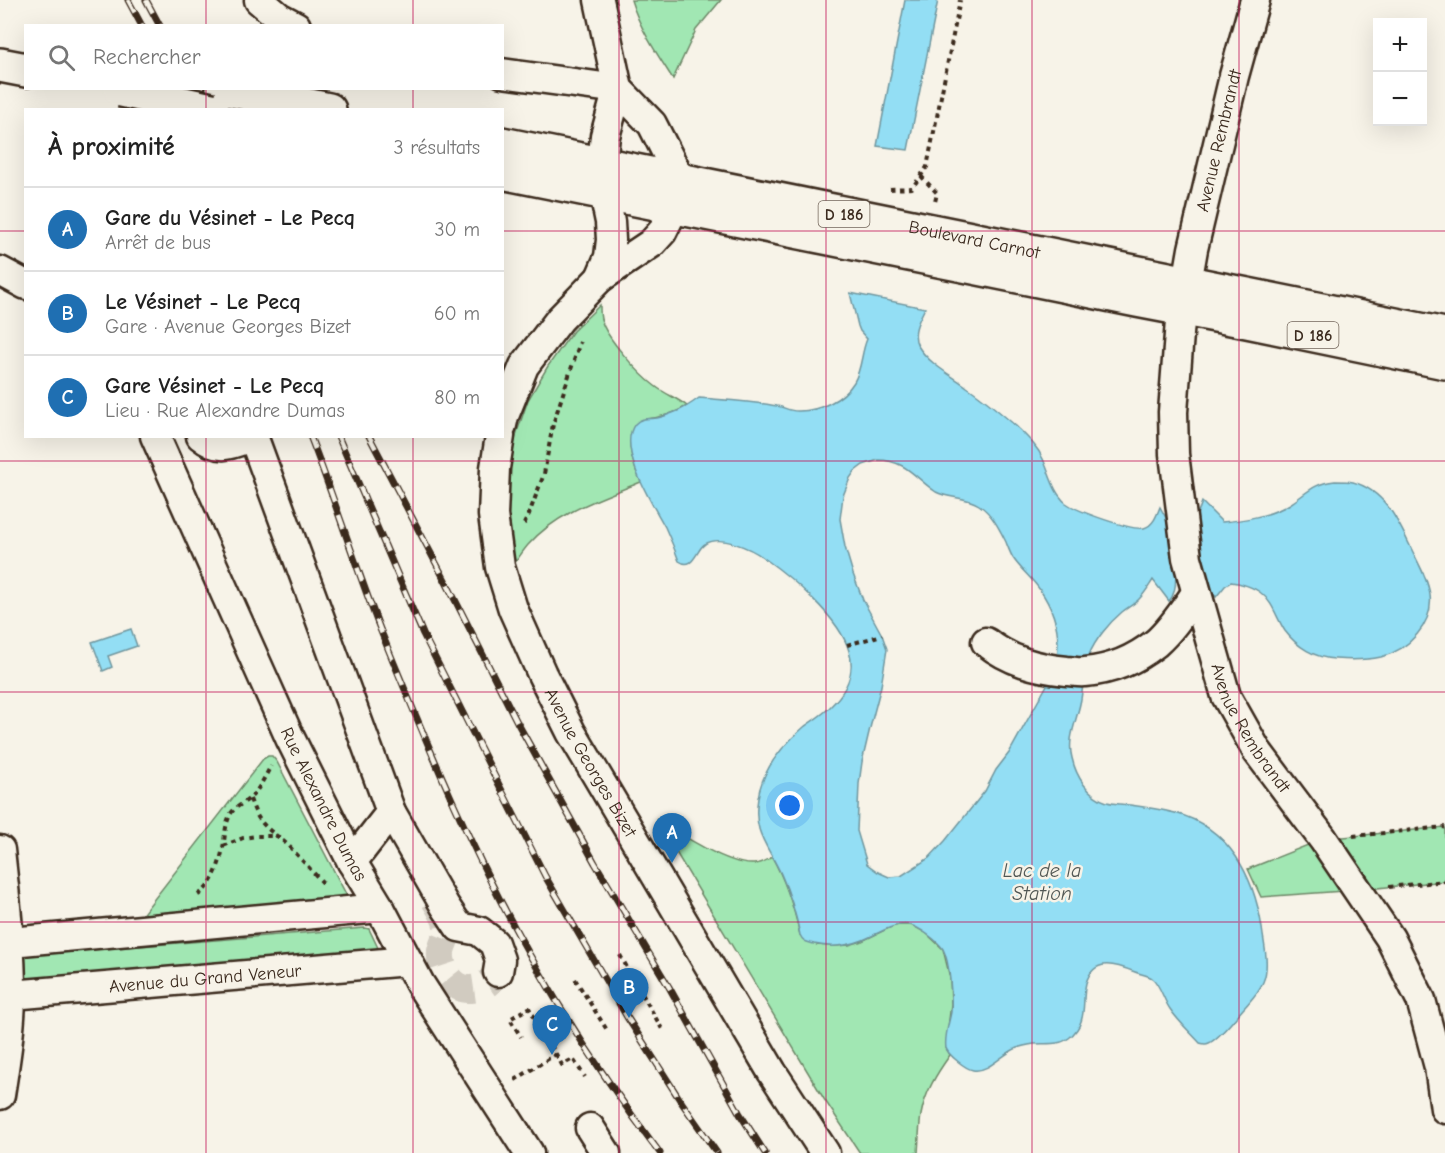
<!DOCTYPE html>
<html lang="fr">
<head>
<meta charset="utf-8">
<style>
  :root { --surface:#fff; --page:#f6f6f6; --text:#222; --muted:#767676; --line:#e0e0e0; --accent:#1f6fb2 }
  body { margin:0; font-family:"Comic Neue",sans-serif; background:var(--page); color:var(--text) }
  .controls { position:absolute; right:18px; top:18px; display:grid; overflow:hidden; border-radius:0px; box-shadow:0 6px 24px #0002 }
  .controls button { width:54px; height:54px; display:grid; place-items:center; padding:0; border:0; border-bottom:2px solid var(--line); background:var(--surface); color:var(--text); font:30px sans-serif }
  .you { position:absolute; left:790px; top:806px; width:21px; height:21px; margin:-15px; border:4px solid #fff; border-radius:50%; background:#1a73e8; box-shadow:0 0 0 9px #1a73e833 }
  .badge { display:grid; place-items:center; width:39px; height:39px; border-radius:50%; background:var(--accent); color:#fff; font-size:20px; font-weight:700 }
  .pin { position:absolute; translate:-50% -50px; filter:drop-shadow(0 2px 3px #0008) }
  .pin::after { content:''; position:absolute; top:32px; width:21px; height:18px; background:inherit; clip-path:polygon(0 0,100% 0,50% 100%) }
  .list { margin:0; padding:0; list-style:none }
  h2 { display:flex; justify-content:space-between; align-items:center; height:78px; margin:0; padding:0 24px; font-size:26px }
  h2 small { font-size:20px; font-weight:400; color:var(--muted) }
  .list li { display:grid; grid-template-columns:39px 1fr auto; gap:18px; align-items:center; box-sizing:border-box; height:84px; padding:0 24px; border-top:2px solid var(--line) }
  .list b { display:block; font-size:22px; white-space:nowrap }
  .list p { margin:0; font-size:20px; white-space:nowrap; color:var(--muted) }
  .list em { font-size:20px; font-style:normal; color:var(--muted) }
  .icon { flex:none; width:33px; height:33px; fill:none; stroke:currentColor; stroke-width:2; stroke-linecap:round; stroke-linejoin:round }
  .map { position:relative; flex:none; width:1445px; height:1153px; overflow:hidden }
  .search { position:absolute; background:var(--surface); box-shadow:0 6px 24px #0002; left:24px; top:24px; width:480px; height:66px; display:flex; align-items:center; gap:15px; box-sizing:border-box; padding:0 21px; border-radius:0px; color:var(--muted); font-size:22px }
  .panel { position:absolute; background:var(--surface); box-shadow:0 6px 24px #0002; left:24px; top:108px; width:480px; height:330px; border-radius:0px }
  .map>svg:first-child { display:block }
  .green { fill:#a1e7b3; stroke:#6e8868; stroke-width:1.5 }
  .water { fill:#93def4; stroke:#70969e; stroke-width:1.5; fill-rule:evenodd }
  .lines { fill:none; stroke-linecap:round; stroke-linejoin:round }
  .minor-tunnel { stroke:#d1cbc0; stroke-width:28; stroke-dasharray:28 14; stroke-linecap:butt }
  .minor-casing { stroke:#3b2a1e; stroke-width:33 }
  .major-casing { stroke:#3b2a1e; stroke-width:38 }
  .path { stroke:#3b2a1e; stroke-width:4; stroke-dasharray:4.5 4.5; stroke-linecap:butt }
  .minor { stroke:#f7f3e8; stroke-width:28 }
  .major { stroke:#f7f3e8; stroke-width:33 }
  .rail-casing { stroke:#3b2a1e; stroke-width:7 }
  .rail { stroke:#f7f3e8; stroke-width:4.5; stroke-dasharray:14; stroke-linecap:butt }
  .major-bridge-casing { stroke:#3b2a1e; stroke-width:38; stroke-linecap:butt }
  .major-bridge { stroke:#f7f3e8; stroke-width:33 }
  .grid { fill:none; stroke:#c2185b; stroke-width:1.5; stroke-opacity:0.55 }
  .labels { text-anchor:middle; stroke-width:5; stroke-linejoin:round; paint-order:stroke }
  .shield { fill:#f7f3e8; stroke:#73665b; stroke-width:1.5 }
  .shield-label { font-size:16px; font-weight:bold; fill:#3b2a1e }
  .street-label { font-size:18px; fill:#3b2a1e; stroke:#f7f3e8 }
  .water-label { font-size:20px; font-style:italic; fill:#515754; stroke:#f7f3e8 }
</style>
</head>
<body>
<div class="map">
<svg width="1445" height="1153" viewBox="0 0 1445 1153">
  <rect width="100%" height="100%" fill="#f7f3e8"/>
  <filter id="ink" filterUnits="userSpaceOnUse"><feTurbulence type="fractalNoise" baseFrequency=".0167" numOctaves="2"/><feDisplacementMap in="SourceGraphic" scale="12" xChannelSelector="R" yChannelSelector="G"/><feConvolveMatrix kernelMatrix="1 2 1 2 8 2 1 2 1" color-interpolation-filters="sRGB"/></filter>
  <g filter="url(#ink)">
    <!-- green -->
    <g class="green">
      <path d="M631 0H721L696 30 673 79C657 54 640 29 631 0Z"/>
      <path d="M600 305C600 309 600 315 601 319 606 338 639 374 655 386 665 394 677 398 687 406 674 414 660 418 645 419 641 424 635 429 632 434 626 446 636 472 641 482 602 498 557 512 528 545 522 552 517 560 512 567L506 520 508 467 517 432 528 400 548 366 573 331Z"/>
      <polygon points="268,756 272,756 277,762 348,898 134,925 263,759"/>
      <path d="M656 819C678 833 729 866 754 864 761 864 766 861 772 857 786 882 794 908 800 935L817 945 835 946 849 945 862 941 893 926 899 925H912L926 933 943 949 950 978 951 1004 946 1043V1048L950 1055C937 1073 925 1092 921 1115 919 1127 919 1140 918 1153H860L824 1099Z"/>
      <polygon points="1445,827 1445,881 1358,890 1261,897 1248,869 1323,839"/>
      <polygon points="365,928 369,929 380,952 23,980 22,960 27,955"/>
    </g>
    <!-- water -->
    <g class="water">
      <polygon points="905,0 938,0 908,150 877,146"/>
      <path d="M850 293 925 308C919 320 911 333 918 346 929 364 951 375 967 387 985 399 1001 413 1017 427 1027 437 1037 446 1043 459 1050 474 1053 492 1066 503 1077 511 1132 531 1144 528 1153 526 1157 515 1160 507L1166 518C1170 537 1184 586 1169 601L1153 580C1149 586 1145 593 1140 598 1135 604 1128 607 1122 612 1109 623 1095 640 1089 655 1082 671 1084 688 1080 704 1076 722 1067 740 1072 758 1076 776 1088 796 1107 802 1114 804 1123 804 1130 805 1145 807 1160 809 1175 813 1229 827 1254 876 1262 928 1264 945 1270 966 1263 982 1259 992 1251 1000 1244 1008 1236 1017 1219 1039 1209 1043 1205 1045 1204 1044 1200 1043 1190 1032 1178 1021 1170 1009 1164 1001 1160 984 1152 978 1147 975 1140 974 1135 972 1115 964 1094 957 1086 983 1081 1003 1089 1022 1069 1038 1059 1046 1046 1043 1034 1044 1028 1045 1022 1046 1017 1048 1002 1054 988 1073 973 1070 966 1069 948 1055 946 1048 944 1037 949 1023 951 1012 952 997 950 962 943 949 938 941 919 927 910 925 894 922 878 934 863 940 848 946 831 948 814 944 807 942 803 942 800 935 796 914 790 894 781 874 768 845 752 833 758 798 762 770 783 745 804 727 812 721 822 715 829 708 845 693 856 673 849 651 840 618 792 578 764 558 752 549 720 534 705 544 696 549 694 571 679 561 675 550 670 538 665 527 653 505 616 448 635 424 641 417 650 419 657 418 663 417 669 414 675 412 684 409 691 404 699 398 724 400 751 401 777 406 784 407 791 412 799 411 819 411 843 400 854 382 862 369 861 353 867 339L860 331 858 326ZM878 460C906 460 915 478 936 492 949 499 966 496 979 505 992 514 999 528 1006 542 1008 547 1010 553 1013 558 1021 570 1032 578 1040 590 1059 617 1063 645 1052 676L1009 753 996 770 985 791 945 841 929 858 901 876 889 877 878 872 867 864 857 831 859 784 862 762 870 728 881 686 887 649 882 635 863 600 853 574 845 547 840 519 843 496 850 478 855 471 863 465Z"/>
      <path d="M1335 481C1341 481 1348 481 1353 482 1385 491 1398 521 1411 548 1418 563 1428 579 1430 595 1434 624 1408 650 1381 657 1367 660 1349 660 1335 659 1315 658 1297 647 1285 631 1277 619 1273 602 1261 593 1254 587 1240 583 1231 582L1225 586 1216 597 1210 590 1205 576 1197 520V515L1202 502 1222 522C1245 520 1271 516 1290 504 1307 493 1314 483 1335 481Z"/>
      <polygon points="131,629 137,646 108,656 112,667 103,671 92,642"/>
    </g>
    <g class="lines">
      <!-- minor-tunnel -->
      <path class="minor-tunnel" d="M435 900C439 907 445 916 447 925 449 936 443 941 441 951 439 967 451 988 468 989 482 989 490 983 498 972"/>
      <defs>
        <g id="minor">
          <polyline points="259,0 279,17 296,26"/>
          <polyline points="599,0 618,89 605,136 602,163 604,193 610,222 611,240 609,257 600,278"/>
          <polyline points="502,73 618,89"/>
          <polyline points="0,271 26,285"/>
          <path id="s1" d="M1187 283 1193 249 1234 76 1255 0"/>
          <path id="s2" d="M1181 308 1173 412 1174 454 1187 558 1226 696 1257 751 1323 839 1390 938 1421 1000 1439 1067 1445 1109"/>
          <polyline points="502,425 504,416 524,366 560,319 600,278 652,243 662,232 675,206 680,179 652,124 618,89"/>
          <path id="s3" d="M155 436 290 738 352 862 380 908 420 984 529 1153"/>
          <path d="M201 436C220 452 232 444 253 436"/>
          <polyline points="253,436 391,812 445,906 459,927 479,931 494,943 500,960 498,972"/>
          <path id="s4" d="M500 436 495 468 493 515 500 567 513 609 542 674 571 732 657 877 772 1072 825 1153"/>
          <path d="M986 642C1010 661 1036 668 1067 671 1072 671 1079 673 1085 672 1111 670 1136 659 1156 643 1172 629 1184 610 1196 593"/>
          <path d="M0 850C5 897 11 945 11 993 11 1026 5 1063 0 1095"/>
          <polyline points="352,862 391,812"/>
          <polyline points="0,943 380,908"/>
          <path id="s5" d="M0 996 408 961"/>
          <polyline points="590,1128 606,1153"/>
        </g>
        <g id="major">
          <polyline points="0,65 26,70"/>
          <polyline points="223,88 329,110"/>
          <path id="s6" d="M502 144 1445 335"/>
          <polyline points="502,172 1137,300 1247,321 1445,362"/>
        </g>
      </defs>
      <!-- minor casing -->
      <use href="#minor" class="minor-casing"/>
      <!-- major casing -->
      <use href="#major" class="major-casing"/>
      <!-- path -->
      <g class="path">
        <polyline points="921,176 937,193 935,202"/>
        <polyline points="890,189 912,188 927,167 960,0"/>
        <polyline points="524,524 529,514 544,474 553,424 580,342"/>
        <polyline points="847,645 882,635"/>
        <path d="M250 799C257 818 260 823 277 836"/>
        <polyline points="1353,836 1445,827"/>
        <polyline points="223,846 243,838 257,836 277,836 288,845 324,884"/>
        <polyline points="1389,887 1445,881"/>
        <path d="M198 895C214 885 221 861 224 842 225 833 226 823 230 815 234 807 245 803 251 797 260 788 265 776 271 766"/>
        <polyline points="620,955 662,1029"/>
        <polyline points="575,979 607,1030"/>
        <polyline points="556,1054 562,1065 573,1059 585,1077"/>
        <polyline points="515,1080 556,1054 529,1008 510,1019 521,1037"/>
      </g>
      <!-- minor -->
      <use href="#minor" class="minor"/>
      <!-- major -->
      <use href="#major" class="major"/>
      <defs>
        <g id="rail">
          <polyline points="128,0 142,26"/>
          <polyline points="146,0 160,26"/>
          <polyline points="171,88 180,110"/>
          <polyline points="193,88 204,110"/>
          <path d="M310 436C335 500 355 565 380 629 427 744 476 864 539 971 575 1034 616 1095 660 1153"/>
          <polyline points="338,436 423,634 545,876 627,1017 682,1103 717,1153"/>
          <polyline points="369,436 446,582 517,722 595,863 669,987 740,1114 765,1153"/>
        </g>
      </defs>
      <!-- rail casing -->
      <use href="#rail" class="rail-casing"/>
      <!-- rail -->
      <use href="#rail" class="rail"/>
      <defs>
        <polyline id="major-bridge" points="121,90 212,110"/>
      </defs>
      <!-- major-bridge casing -->
      <use href="#major-bridge" class="major-bridge-casing"/>
      <!-- major-bridge -->
      <use href="#major-bridge" class="major-bridge"/>
    </g>
  </g>
  <!-- grid -->
  <path class="grid" d="M206 0V26M413 0V26M619 0V1153M826 0V1153M1032 0V1153M1239 0V1153M206 88V110M413 88V110M0 231H26M502 231H1445M206 436V1153M413 436V1153M0 461H1445M0 692H1445M0 922H1445"/>
  <g class="labels">
    <!-- shield labels -->
    <g class="shield">
      <rect x="818.5" y="201" width="51" height="26" rx="4.5"/>
      <rect x="1287.5" y="322" width="51" height="26" rx="4.5"/>
    </g>
    <g class="shield-label">
      <text x="844" y="220">D 186</text>
      <text x="1313" y="341">D 186</text>
    </g>
    <!-- street labels -->
    <g class="street-label">
      <text dy="6" stroke="none"><textPath href="#s1" startOffset="146">Avenue Rembrandt</textPath></text>
      <text dy="6" stroke="none"><textPath href="#s6" startOffset="482">Boulevard Carnot</textPath></text>
      <text dy="6" stroke="none"><textPath href="#s2" startOffset="434">Avenue Rembrandt</textPath></text>
      <text dy="6" stroke="none"><textPath href="#s4" startOffset="348">Avenue Georges Bizet</textPath></text>
      <text dy="6" stroke="none"><textPath href="#s3" startOffset="405">Rue Alexandre Dumas</textPath></text>
      <text dy="6" stroke="none"><textPath href="#s5" startOffset="206">Avenue du Grand Veneur</textPath></text>
    </g>
    <!-- water labels -->
    <g class="water-label">
      <text x="1042" y="877">Lac de la<tspan x="1042" dy="23">Station</tspan></text>
    </g>
  </g>
</svg>
<div class="controls">
<button>+</button>
<button>−</button>
</div>
<div class="you"></div>
<div class="pin badge" style="left:672px;top:863px">A</div>
<div class="pin badge" style="left:629px;top:1018px">B</div>
<div class="pin badge" style="left:552px;top:1055px">C</div>
<div class="search"><svg class="icon" aria-label="search" viewBox="0 0 24 24"><circle cx="10" cy="10" r="6"/><path d="M15 15l6 6"/></svg>Rechercher</div>
<section class="panel">
<h2>À proximité<small>3 résultats</small></h2>
<ul class="list">
<li><span class="badge">A</span><div><b>Gare du Vésinet - Le Pecq</b><p>Arrêt de bus</p></div><em>30 m</em></li>
<li><span class="badge">B</span><div><b>Le Vésinet - Le Pecq</b><p>Gare · Avenue Georges Bizet</p></div><em>60 m</em></li>
<li><span class="badge">C</span><div><b>Gare Vésinet - Le Pecq</b><p>Lieu · Rue Alexandre Dumas</p></div><em>80 m</em></li>
</ul>
</section>
</div>
</body>
</html>
